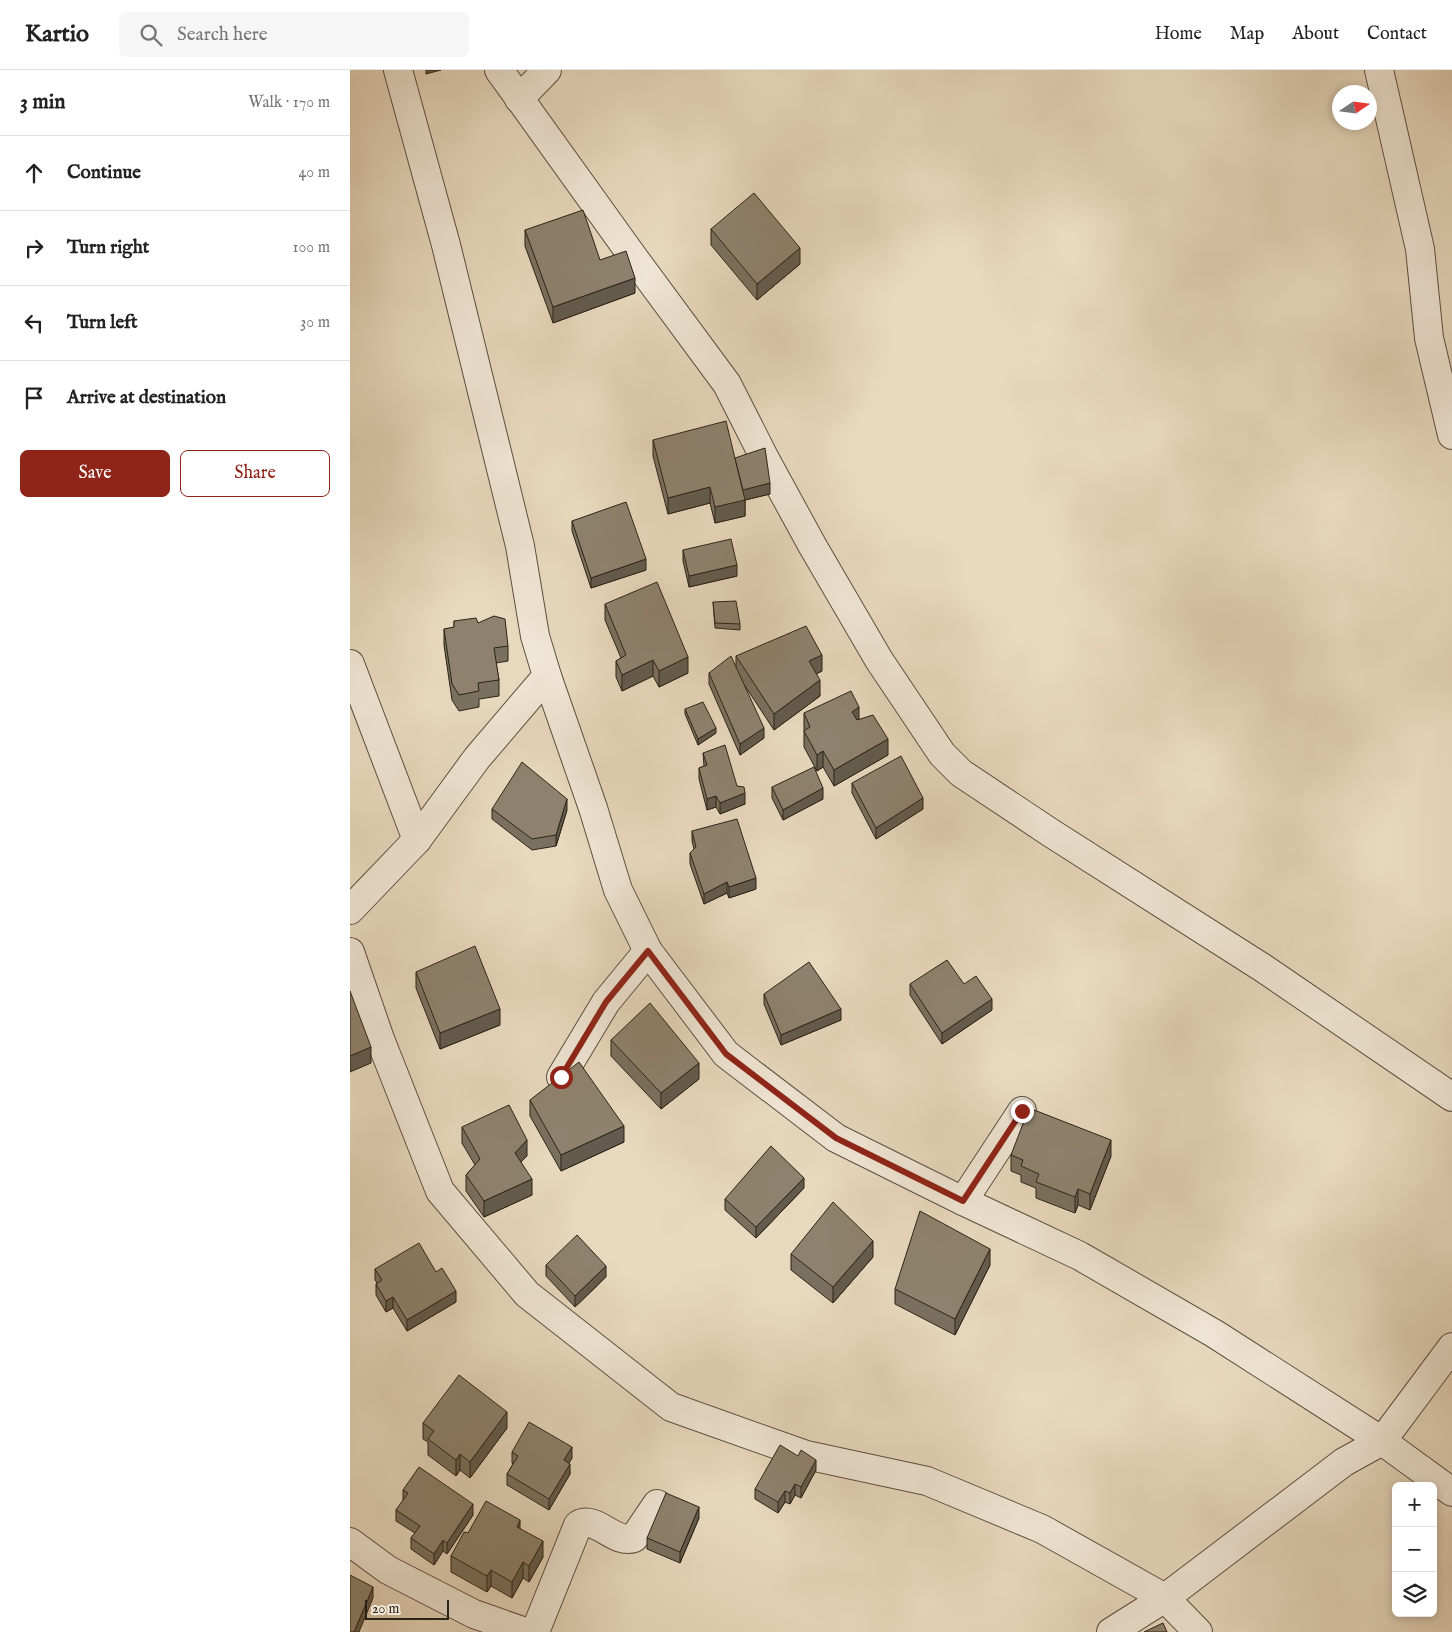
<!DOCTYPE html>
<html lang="en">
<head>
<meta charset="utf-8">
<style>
  :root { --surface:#fff; --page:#f6f6f6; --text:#222; --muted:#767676; --line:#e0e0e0; --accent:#8f2418 }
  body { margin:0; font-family:"IM FELL English",serif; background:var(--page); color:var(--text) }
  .controls { position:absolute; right:15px; bottom:15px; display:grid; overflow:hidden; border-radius:8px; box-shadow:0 2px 8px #0003 }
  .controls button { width:45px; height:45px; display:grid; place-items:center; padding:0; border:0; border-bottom:1px solid var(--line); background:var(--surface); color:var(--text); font:25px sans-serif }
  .compass { position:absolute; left:982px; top:15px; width:45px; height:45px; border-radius:50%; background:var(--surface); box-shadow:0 2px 8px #0003; rotate:77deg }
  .scale { position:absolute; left:15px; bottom:12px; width:84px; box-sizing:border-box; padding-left:5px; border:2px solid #2c2317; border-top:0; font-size:14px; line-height:18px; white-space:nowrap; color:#2c2317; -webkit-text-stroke:4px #f0e6d5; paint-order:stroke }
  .stop { position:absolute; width:15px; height:15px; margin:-11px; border:4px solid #8f2418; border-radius:50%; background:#fff }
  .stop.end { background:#8f2418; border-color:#fff; box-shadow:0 1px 5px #0008 }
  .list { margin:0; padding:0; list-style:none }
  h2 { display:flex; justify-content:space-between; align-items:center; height:65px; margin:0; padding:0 20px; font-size:21px }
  h2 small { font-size:16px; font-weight:400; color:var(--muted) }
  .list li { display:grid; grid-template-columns:32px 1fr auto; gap:15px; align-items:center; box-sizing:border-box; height:75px; padding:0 20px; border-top:1px solid var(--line) }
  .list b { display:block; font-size:19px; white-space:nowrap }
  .list em { font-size:16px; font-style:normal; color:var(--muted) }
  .actions { display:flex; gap:10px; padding:15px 20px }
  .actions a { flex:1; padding:11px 0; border:1px solid var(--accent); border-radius:8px; text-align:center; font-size:18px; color:var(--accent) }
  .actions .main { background:var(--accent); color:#fff }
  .icon { flex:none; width:28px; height:28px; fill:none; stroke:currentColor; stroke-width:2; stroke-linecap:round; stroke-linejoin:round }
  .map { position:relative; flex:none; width:1102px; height:1562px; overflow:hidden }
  header { display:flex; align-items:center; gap:30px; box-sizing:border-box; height:70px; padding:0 25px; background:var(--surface); border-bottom:1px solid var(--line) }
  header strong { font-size:24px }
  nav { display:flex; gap:28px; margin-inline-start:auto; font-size:18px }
  .search { width:350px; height:45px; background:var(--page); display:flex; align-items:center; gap:12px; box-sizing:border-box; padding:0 18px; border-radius:8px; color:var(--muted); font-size:19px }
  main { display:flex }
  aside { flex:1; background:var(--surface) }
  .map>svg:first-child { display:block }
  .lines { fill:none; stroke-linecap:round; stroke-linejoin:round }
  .minor-casing { stroke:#5b5041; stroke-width:30 }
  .minor { stroke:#f0e6d5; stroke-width:28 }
  .wall { fill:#7a705f; stroke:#2c2317 }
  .shaded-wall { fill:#635b4d; stroke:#2c2317 }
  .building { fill:#8e826e; stroke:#2c2317 }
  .route { stroke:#8f2418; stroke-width:6 }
</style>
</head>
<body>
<header>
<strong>Kartio</strong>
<div class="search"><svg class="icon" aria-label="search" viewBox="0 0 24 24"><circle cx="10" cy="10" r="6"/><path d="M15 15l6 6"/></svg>Search here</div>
<nav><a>Home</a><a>Map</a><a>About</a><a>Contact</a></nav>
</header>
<main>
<aside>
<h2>3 min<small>Walk · 170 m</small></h2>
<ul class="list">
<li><svg class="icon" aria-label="ahead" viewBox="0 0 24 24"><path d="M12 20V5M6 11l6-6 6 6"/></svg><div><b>Continue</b></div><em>40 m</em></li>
<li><svg class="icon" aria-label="right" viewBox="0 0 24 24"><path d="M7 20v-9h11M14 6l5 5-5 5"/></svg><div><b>Turn right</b></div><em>100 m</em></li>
<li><svg class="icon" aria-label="left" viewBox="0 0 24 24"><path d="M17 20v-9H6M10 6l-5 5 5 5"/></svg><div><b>Turn left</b></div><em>30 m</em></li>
<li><svg class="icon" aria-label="arrive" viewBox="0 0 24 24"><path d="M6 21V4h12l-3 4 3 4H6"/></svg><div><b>Arrive at destination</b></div></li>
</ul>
<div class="actions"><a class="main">Save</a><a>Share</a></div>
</aside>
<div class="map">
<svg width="1102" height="1562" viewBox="0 0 1102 1562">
  <rect width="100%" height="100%" fill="#e8d9be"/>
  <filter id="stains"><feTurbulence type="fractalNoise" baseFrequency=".004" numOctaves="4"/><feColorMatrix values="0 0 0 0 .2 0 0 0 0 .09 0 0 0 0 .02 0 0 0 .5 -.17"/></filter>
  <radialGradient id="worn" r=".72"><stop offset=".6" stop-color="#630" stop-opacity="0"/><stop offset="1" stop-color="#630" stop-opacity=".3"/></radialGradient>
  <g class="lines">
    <defs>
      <g id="minor">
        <polyline points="149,0 281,184 377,314 415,389 462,475 529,590 592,684 611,703 701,763 913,898 1102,1027"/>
        <polyline points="1029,0 1070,179 1079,268 1102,365"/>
        <polyline points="169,29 197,0"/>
        <polyline points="0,594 67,770"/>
        <polyline points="197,606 243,738 268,820 298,881 376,984 486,1068 613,1131 730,1186 865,1264 1032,1371 1102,1422"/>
        <polyline points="0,840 67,770 127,688 197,606 185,566 170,476 96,175 48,0"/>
        <polyline points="0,882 30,969 90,1121 177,1224 321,1337 456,1385 577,1411 692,1459 815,1528 848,1562"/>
        <polyline points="211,1007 256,932 298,881"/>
        <polyline points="613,1131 672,1041"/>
        <polyline points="0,1472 38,1500 124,1544 175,1562"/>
        <path d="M185 1562 228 1455C246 1444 264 1475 284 1468L307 1434"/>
        <polyline points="761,1562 815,1528 994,1392 1032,1371 1102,1277"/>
      </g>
    </defs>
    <!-- minor casing -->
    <use href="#minor" class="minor-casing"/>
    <!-- minor -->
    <use href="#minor" class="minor"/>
  </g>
  <!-- wall -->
  <g class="wall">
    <polygon points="361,159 450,194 407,230 361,175"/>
    <polygon points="175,160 250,190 285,223 203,253 175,176"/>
    <polygon points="303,370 385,388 420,424 395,430 395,446 365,453 360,433 318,444 303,386"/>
    <polygon points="222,451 296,500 241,518 222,461"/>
    <polygon points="333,480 387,506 339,517 333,491"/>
    <polygon points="363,532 390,554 390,560 365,558"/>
    <polygon points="255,534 338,603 309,617 303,606 272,621 266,607 266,591 271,588 255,550"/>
    <polygon points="104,551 128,553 158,576 158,591 146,593 149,610 149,626 129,629 129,637 109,641 102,630 94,575 94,559 104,558"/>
    <polygon points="386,586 472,601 466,604 470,626 424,660 393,613 414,668 390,685 359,614 359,603 386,598"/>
    <polygon points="335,639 366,663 348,675 335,644"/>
    <polygon points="454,643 509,650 538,685 484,716 473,697 467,701 454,677"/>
    <polygon points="353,683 387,716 395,734 370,744 366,737 357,740 349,709 349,698 354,696"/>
    <polygon points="502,713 573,739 526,769 502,723"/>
    <polygon points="422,717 473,729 433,750 422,728"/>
    <polygon points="142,739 217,740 206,776 182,780 142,749"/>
    <polygon points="342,761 406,819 379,828 377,823 354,834 340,794 340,783 344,779 342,771"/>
    <polygon points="66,902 150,955 90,979 66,918"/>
    <polygon points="560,914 614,914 642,940 592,974 560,925"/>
    <polygon points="414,924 491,950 431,975 414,934"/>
    <polygon points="261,970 349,1009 311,1039 261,986"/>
    <polygon points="180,1030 274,1072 211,1101 180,1046"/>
    <polygon points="112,1057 177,1086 171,1092 182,1125 134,1147 116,1121 116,1105 125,1095 112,1073"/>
    <polygon points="661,1085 761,1086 740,1140 728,1135 725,1143 686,1128 686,1118 671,1112 671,1105 661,1101"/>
    <polygon points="454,1118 406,1168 375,1140 375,1129"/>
    <polygon points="441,1184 523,1187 483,1233 441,1200"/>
    <polygon points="196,1195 256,1207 225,1237 196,1206"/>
    <polygon points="640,1195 605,1265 545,1234 545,1219"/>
    <polygon points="25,1199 86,1202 106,1232 57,1261 43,1238 36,1242 26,1225 26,1214 27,1213 25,1210"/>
    <polygon points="73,1353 157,1358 120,1408 110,1400 106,1406 78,1385 78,1372 73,1369"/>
    <polygon points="162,1382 222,1388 219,1393 220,1404 199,1440 157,1415 157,1404 163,1394 162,1393"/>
    <polygon points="466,1400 451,1428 445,1425 440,1434 435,1432 428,1443 405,1429 405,1419"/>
    <polygon points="53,1420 123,1445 97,1484 93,1481 84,1495 61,1479 61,1468 65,1463 46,1451 46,1440 53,1431"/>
    <polygon points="349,1448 330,1493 297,1479 297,1468"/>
    <polygon points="170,1458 193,1487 179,1512 173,1508 162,1528 141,1516 137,1522 101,1502 101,1486 118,1463"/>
  </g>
  <!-- shaded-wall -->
  <g class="shaded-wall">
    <polygon points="76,0 91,0 76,4"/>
    <polygon points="450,178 450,194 407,230 407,214"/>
    <polygon points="285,208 285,223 203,253 203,237"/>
    <polygon points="420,413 420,424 395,430 395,446 365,453 365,437 391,420"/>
    <polygon points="360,417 360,433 318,444 318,428"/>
    <polygon points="296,489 296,500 241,518 241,508"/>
    <polygon points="387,495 387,506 339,517 339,506"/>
    <polygon points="472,585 472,601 459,607 459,591"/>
    <polygon points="338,587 338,603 309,617 309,601"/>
    <polygon points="303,590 303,606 272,621 272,605"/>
    <polygon points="470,610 470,626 424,660 424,644"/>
    <polygon points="509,637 509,653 502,642"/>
    <polygon points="366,658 366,663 348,675 348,669"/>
    <polygon points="414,658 414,668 390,685 390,674"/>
    <polygon points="538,669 538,685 484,716 484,700"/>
    <polygon points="473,681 473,697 467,701 467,685"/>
    <polygon points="473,718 473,729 433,750 433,740"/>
    <polygon points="395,723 395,734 370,744 370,733"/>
    <polygon points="366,726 366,737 357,740 357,729"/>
    <polygon points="573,728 573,739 526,769 526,758"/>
    <polygon points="217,729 217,740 206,776 206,765"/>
    <polygon points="406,808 406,819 379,828 379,817"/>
    <polygon points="377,812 377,823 354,834 354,824"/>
    <polygon points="642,929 642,940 592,974 592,963"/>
    <polygon points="150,939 150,955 90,979 90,963"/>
    <polygon points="491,939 491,950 431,975 431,965"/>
    <polygon points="21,977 21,993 0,1002 0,986"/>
    <polygon points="349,993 349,1009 311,1039 311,1023"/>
    <polygon points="274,1056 274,1072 211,1101 211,1085"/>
    <polygon points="177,1070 177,1086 165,1098 165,1083"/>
    <polygon points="761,1070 761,1086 740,1140 740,1124"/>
    <polygon points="454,1108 454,1118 406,1168 406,1157"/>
    <polygon points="182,1109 182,1125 134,1147 134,1131"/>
    <polygon points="728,1119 728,1135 725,1143 725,1127"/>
    <polygon points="523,1171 523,1187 483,1233 483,1217"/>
    <polygon points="640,1179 640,1195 605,1265 605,1249"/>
    <polygon points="256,1196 256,1207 225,1237 225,1226"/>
    <polygon points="106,1221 106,1232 57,1261 57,1250"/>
    <polygon points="43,1227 43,1238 36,1242 36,1231"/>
    <polygon points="157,1342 157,1358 120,1408 120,1392"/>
    <polygon points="222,1377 222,1388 214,1401 214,1390"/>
    <polygon points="110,1384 110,1400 106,1406 106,1390"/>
    <polygon points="466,1390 466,1400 451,1428 451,1417"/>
    <polygon points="220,1394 220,1404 199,1440 199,1429"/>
    <polygon points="445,1414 445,1425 440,1434 440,1423"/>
    <polygon points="435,1421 435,1432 428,1443 428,1432"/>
    <polygon points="123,1434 123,1445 97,1484 97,1473"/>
    <polygon points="349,1437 349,1448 330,1493 330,1482"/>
    <polygon points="170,1450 170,1466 167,1457"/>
    <polygon points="93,1470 93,1481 84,1495 84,1484"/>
    <polygon points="193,1471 193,1487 179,1512 179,1496"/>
    <polygon points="173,1492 173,1508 162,1528 162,1512"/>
    <polygon points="141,1500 141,1516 137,1522 137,1506"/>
    <polygon points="23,1517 23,1528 9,1562 4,1562"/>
  </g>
  <!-- building -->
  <g class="building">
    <polygon points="404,123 450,178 407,214 361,159"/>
    <polygon points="233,140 250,190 276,181 285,208 203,237 175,160"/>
    <polygon points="376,351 395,430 365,437 360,417 318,428 303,370"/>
    <polygon points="415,378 420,413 393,420 385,388"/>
    <polygon points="276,432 296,489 241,508 222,451"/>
    <polygon points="381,469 387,495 339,506 333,480"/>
    <polygon points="307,512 338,587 309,601 303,590 272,605 266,591 276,585 255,534"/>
    <polygon points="386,531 390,554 365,553 363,532"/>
    <polygon points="144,546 155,549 158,576 144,578 149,610 128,613 129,621 109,625 102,614 94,559 104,557 104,551 126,548 128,553"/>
    <polygon points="456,556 472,585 459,591 470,610 424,644 386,586"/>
    <polygon points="381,586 414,658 390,674 359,603"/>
    <polygon points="501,621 509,637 502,642 507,650 523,645 538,669 484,700 473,681 467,685 454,661 460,657 454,643"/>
    <polygon points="353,632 366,658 348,669 335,639"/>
    <polygon points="375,675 387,716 394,717 395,723 370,733 366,726 357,729 349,698 357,695 353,683"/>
    <polygon points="551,686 573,728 526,758 502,713"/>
    <polygon points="172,692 217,729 206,765 182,769 142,739"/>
    <polygon points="464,697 473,718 433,740 422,717"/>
    <polygon points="387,749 406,808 379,817 377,812 354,824 340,783 346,777 342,761"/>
    <polygon points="125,876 150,939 90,963 66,902"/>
    <polygon points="597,890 614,914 626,906 642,929 592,963 560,914"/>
    <polygon points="459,892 491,939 431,965 414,924"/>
    <polygon points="0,921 21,977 0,986"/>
    <polygon points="300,933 349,993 311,1023 261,970"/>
    <polygon points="229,992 274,1056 211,1085 180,1030"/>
    <polygon points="159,1035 177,1070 165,1083 182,1109 134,1131 116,1105 130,1089 112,1057"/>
    <polygon points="679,1038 761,1070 740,1124 728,1119 725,1127 686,1112 689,1104 671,1096 673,1090 661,1085"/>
    <polygon points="421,1076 454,1108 406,1157 375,1129"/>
    <polygon points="483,1132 523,1171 483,1217 441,1184"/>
    <polygon points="570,1141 640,1179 605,1249 545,1219"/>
    <polygon points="227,1165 256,1196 225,1226 196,1195"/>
    <polygon points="69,1173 86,1202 92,1198 106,1221 57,1250 43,1227 36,1231 26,1214 32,1210 25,1199"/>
    <polygon points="109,1305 157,1342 120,1392 110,1384 106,1390 78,1369 84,1361 73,1353"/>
    <polygon points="179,1352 222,1377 214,1390 220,1394 199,1429 157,1404 168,1386 162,1382"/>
    <polygon points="430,1375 448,1386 451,1380 466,1390 451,1417 445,1414 440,1423 435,1421 428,1432 405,1419"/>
    <polygon points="69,1397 123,1434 97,1473 93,1470 84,1484 61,1468 70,1456 46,1440 58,1423 53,1420"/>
    <polygon points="316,1423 349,1437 330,1482 297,1468"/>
    <polygon points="136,1431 170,1450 167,1457 193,1471 179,1496 173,1492 162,1512 141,1500 137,1506 101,1486 114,1462 118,1463"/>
    <polygon points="0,1505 23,1517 4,1562 0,1562"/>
    <polygon points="813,1553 817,1562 794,1562"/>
  </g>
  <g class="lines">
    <!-- route -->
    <polyline class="route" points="211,1007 256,932 298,881 376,984 486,1068 613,1131 672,1041"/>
  </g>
  <rect width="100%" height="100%" filter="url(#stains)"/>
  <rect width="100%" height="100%" fill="url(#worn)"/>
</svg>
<div class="controls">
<button>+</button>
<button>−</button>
<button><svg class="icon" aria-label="layers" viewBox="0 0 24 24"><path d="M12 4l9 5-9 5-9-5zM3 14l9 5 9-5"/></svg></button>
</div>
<svg class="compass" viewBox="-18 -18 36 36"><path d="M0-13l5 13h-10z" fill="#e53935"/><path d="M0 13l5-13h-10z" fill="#767676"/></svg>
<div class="scale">20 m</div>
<div class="stop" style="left:211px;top:1007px"></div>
<div class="stop end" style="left:672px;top:1041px"></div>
</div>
</main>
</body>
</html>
